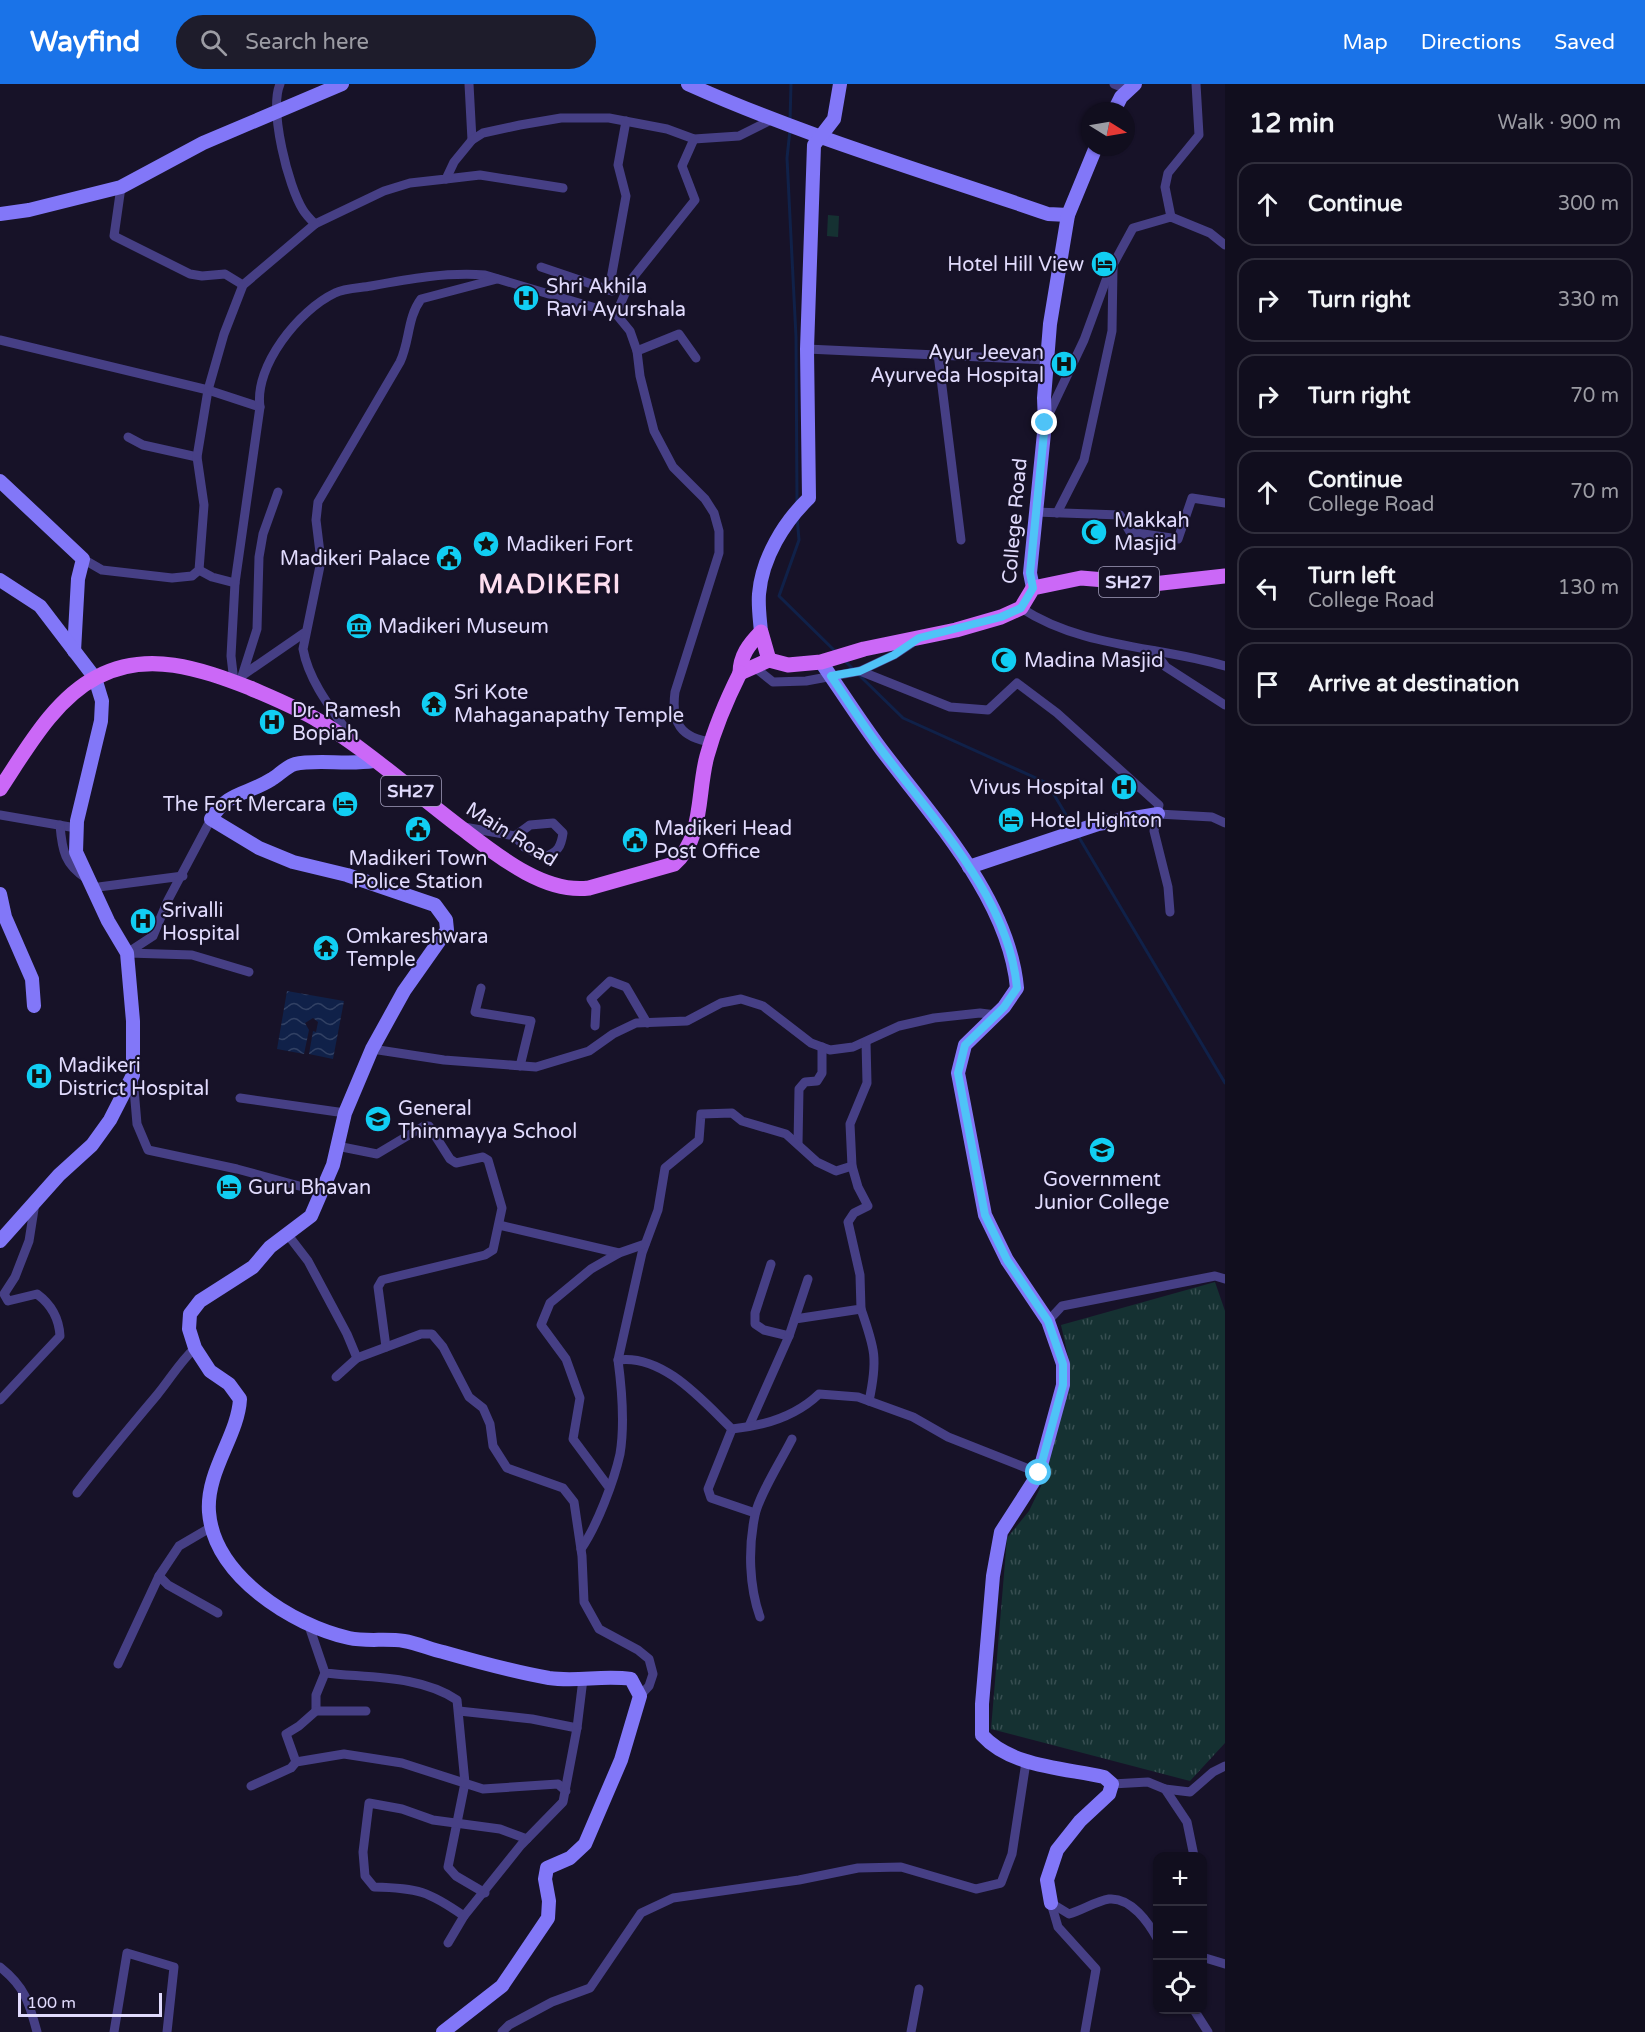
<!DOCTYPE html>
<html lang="en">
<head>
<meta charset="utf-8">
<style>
  :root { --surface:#110e1e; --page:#1e1c2b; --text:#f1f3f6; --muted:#9c9ca4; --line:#302e3c; --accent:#1a73e8 }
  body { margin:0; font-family:"Varela Round",sans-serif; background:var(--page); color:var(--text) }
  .controls { position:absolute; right:18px; bottom:18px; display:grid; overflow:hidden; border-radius:12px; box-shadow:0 2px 4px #0004 }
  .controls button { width:54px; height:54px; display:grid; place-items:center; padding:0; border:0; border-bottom:2px solid var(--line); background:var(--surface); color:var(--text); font:30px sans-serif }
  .compass { position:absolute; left:1081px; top:18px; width:54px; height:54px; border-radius:50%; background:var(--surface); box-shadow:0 2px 4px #0004; rotate:101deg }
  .scale { position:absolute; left:18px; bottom:15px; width:144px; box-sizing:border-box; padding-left:6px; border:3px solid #e1dbfd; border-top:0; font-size:16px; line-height:21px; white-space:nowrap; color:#e1dbfd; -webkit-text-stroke:4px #171228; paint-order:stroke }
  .stop { position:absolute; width:18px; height:18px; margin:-14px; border:4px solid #4fc3f7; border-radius:50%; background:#fff }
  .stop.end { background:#4fc3f7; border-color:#fff; box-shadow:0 2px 6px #0008 }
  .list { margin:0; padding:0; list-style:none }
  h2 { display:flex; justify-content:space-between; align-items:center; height:78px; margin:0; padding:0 24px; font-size:26px }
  h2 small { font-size:20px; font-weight:400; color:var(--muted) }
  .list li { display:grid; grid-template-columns:39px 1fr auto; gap:18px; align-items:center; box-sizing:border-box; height:84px; margin:0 12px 12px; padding:0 12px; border:2px solid var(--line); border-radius:18px }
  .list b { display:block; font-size:22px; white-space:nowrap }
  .list p { margin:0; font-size:20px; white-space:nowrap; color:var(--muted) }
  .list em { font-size:20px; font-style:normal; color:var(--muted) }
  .icon { flex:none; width:33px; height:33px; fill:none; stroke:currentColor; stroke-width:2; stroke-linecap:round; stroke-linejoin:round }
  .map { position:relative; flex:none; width:1225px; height:1948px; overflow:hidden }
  header { display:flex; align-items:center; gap:36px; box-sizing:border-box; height:84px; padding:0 30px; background:var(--accent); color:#fff }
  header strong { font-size:28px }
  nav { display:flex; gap:33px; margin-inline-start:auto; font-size:21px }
  .search { width:420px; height:54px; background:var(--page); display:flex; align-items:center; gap:15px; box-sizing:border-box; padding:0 21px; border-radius:33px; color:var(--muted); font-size:22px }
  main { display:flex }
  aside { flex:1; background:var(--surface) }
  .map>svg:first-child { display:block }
  .park { fill:url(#park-tufts) }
  .water { fill:url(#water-waves) }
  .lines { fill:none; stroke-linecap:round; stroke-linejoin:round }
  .stream { stroke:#102149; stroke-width:3 }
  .street { stroke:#463f85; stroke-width:9 }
  .secondary { stroke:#8277f8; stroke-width:14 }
  .primary { stroke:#cb68f7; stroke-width:15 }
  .route { stroke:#4fc3f7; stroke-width:8 }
  .labels { text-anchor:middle; stroke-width:4.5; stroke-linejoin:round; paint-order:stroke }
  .shield { fill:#171228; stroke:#a49fbd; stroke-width:1.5 }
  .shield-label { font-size:18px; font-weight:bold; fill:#e1dbfd }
  .poi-label { font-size:20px; fill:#e1dbfd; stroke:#171228; text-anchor:start }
  .street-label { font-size:20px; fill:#e1dbfd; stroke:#171228 }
  .district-label { font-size:26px; font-weight:bold; letter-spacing:1.5px; fill:#fdddef; stroke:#171228 }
</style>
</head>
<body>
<header>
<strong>Wayfind</strong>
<div class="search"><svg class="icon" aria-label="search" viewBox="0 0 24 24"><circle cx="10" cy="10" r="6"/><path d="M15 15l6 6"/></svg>Search here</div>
<nav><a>Map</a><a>Directions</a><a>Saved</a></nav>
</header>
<main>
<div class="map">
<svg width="1225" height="1948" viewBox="0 0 1225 1948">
  <defs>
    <pattern id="park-tufts" width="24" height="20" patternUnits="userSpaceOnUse" patternTransform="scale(1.5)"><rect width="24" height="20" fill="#153132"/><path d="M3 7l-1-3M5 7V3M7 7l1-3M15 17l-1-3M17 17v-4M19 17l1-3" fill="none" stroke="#374e51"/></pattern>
    <pattern id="water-waves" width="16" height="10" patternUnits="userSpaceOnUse" patternTransform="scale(1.5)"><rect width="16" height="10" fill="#102149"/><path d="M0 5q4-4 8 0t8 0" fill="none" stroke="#324164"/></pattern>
  </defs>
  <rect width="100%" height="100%" fill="#171228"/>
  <!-- park -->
  <g class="park">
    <polygon points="828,131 839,132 838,153 827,152"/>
    <polygon points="1215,1198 1225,1227 1225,1659 1190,1697 991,1645 1007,1454 1029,1427 1043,1398 1070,1281 1061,1241"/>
  </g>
  <!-- water -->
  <polygon class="water" points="287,907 344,917 333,975 309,970 313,947 316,948 318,938 313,934 305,939 309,946 304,970 277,965"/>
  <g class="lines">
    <!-- stream -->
    <g class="stream">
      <polyline points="790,37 791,0"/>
      <polyline points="790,46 787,74 796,253 797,420"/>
      <polyline points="797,433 799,456 779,512 835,567"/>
      <polyline points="844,576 854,586"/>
      <polyline points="859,591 903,634 1047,699 1074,744"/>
      <polyline points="1077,750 1225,999"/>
    </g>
    <!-- street -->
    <g class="street">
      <polyline points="469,0 472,56"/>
      <polyline points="1114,0 1129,6"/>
      <polyline points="446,95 480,91 563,104"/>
      <polyline points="121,103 114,152 190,190 202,192 225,190 243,201"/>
      <polyline points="1171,133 1165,103 1168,89 1199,51 1196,0"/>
      <polyline points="315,140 384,107 410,99 446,95 454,78 472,56 483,49 520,41 561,34 609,34 667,45 694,55 739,52 773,35"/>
      <polyline points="541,183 612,207"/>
      <polyline points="609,206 626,112 618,81 626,37"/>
      <polyline points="616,230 631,196 695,116 682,82 694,55"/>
      <polyline points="0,256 208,306 260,323"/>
      <polyline points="807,265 1047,276"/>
      <polyline points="637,267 679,250 696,274"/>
      <polyline points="938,270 961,456"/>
      <polyline points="1046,336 1084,256 1109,188 1133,144 1171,133 1210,149 1225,161"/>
      <polyline points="128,353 143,361 197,373"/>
      <polyline points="1035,428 1120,431 1130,448 1178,455 1192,414 1225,419"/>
      <polyline points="1057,429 1084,376 1112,247 1113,183"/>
      <path d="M83 475 102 486 172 494 192 492 199 486 204 421 197 373 208 306 224 250 243 201 315 140C311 136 306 131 303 126 288 102 269 26 280 0"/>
      <polyline points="199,486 212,493 235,499"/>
      <path d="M1021 524C1082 564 1158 562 1225 582"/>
      <polyline points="912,559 894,571 860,587 950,623 988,626 1017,599 1057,629 1159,721 1154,747 1168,803 1170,828"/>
      <polyline points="1154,567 1166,583 1225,621"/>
      <polyline points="753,582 773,598 806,597 860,587"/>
      <polyline points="243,591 304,549"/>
      <polyline points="242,592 257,545 259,473 263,450 278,408"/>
      <path d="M234 598 231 572 235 499 260 323C254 282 299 226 335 209 345 204 360 204 371 202 408 195 447 188 485 191L616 230 630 247 637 267 640 292 654 347 673 383 705 415 714 429 719 447V469L675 608C671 638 680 654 712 658"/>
      <path d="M352 654C333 627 309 598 303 565L321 477 316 436 318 418 400 278C410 257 407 234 421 215L497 195"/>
      <polyline points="1158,730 1212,733 1225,739"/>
      <polyline points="0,731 76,744"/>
      <path d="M60 741C62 767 65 781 87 795"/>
      <path d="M464 743 515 752 530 741 553 739 563 749C561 763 558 768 544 773L524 763 515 752"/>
      <polyline points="91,804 183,792"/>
      <polyline points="127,869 153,852 168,816 211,735"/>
      <polyline points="128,869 192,871 249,888"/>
      <polyline points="481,904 475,928 531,937 520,982"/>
      <polyline points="595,942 596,923 591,915 610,897 626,903 647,939"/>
      <polyline points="372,965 444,976 536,983 589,967 613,950 636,939 687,937 721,919 741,915 763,922 811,959 830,966 853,963 899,942 934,934 980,929 996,931"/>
      <polyline points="133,993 137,1040 148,1066 237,1085 321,1108"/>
      <polyline points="240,1014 345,1029"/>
      <polyline points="798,1060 799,1005 805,998 817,997 822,989 822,963"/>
      <polyline points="337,1062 377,1070 424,1042 429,1042 450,1075 456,1079 483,1073 488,1076 502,1124 493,1166 485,1171 382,1196 378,1203 386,1263"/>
      <polyline points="499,1141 619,1169"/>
      <polyline points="288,1151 308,1177 347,1250 357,1274"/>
      <polyline points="771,1180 755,1229 755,1240 764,1246 789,1252"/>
      <path d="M861 1225C875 1265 878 1275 869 1317"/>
      <polyline points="795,1235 861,1225 860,1191 848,1138 854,1129 868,1122 858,1103 852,1082 850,1040 867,999 866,958"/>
      <polyline points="1048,1237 1062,1222 1215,1192 1225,1195"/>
      <polyline points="618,1276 642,1169 658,1126 665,1084 699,1056 701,1030 732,1029 742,1037 786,1050 817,1078 836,1087 852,1082"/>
      <polyline points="336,1293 357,1274 421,1250 432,1250 443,1263 469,1313 483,1324 490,1340 493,1362 507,1384 563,1404 574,1418 582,1472 584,1518 599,1545 638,1566 649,1575 653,1590 649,1602 640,1612"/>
      <path d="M0 1316 60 1252C59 1234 52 1221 37 1210L8 1217 4 1210 15 1193 29 1157 35 1119"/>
      <polyline points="749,1342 789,1252 808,1195"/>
      <polyline points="732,1345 708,1405 711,1414 755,1429"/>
      <polyline points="608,1402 573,1355 580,1314 566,1275 541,1241 550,1219 591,1185 619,1169 645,1160"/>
      <path d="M77 1409C103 1375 130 1343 157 1311 171 1294 179 1279 195 1264"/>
      <path d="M581 1465C597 1442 614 1397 620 1370 625 1340 622 1306 618 1276 663 1270 702 1316 732 1345 764 1342 796 1332 819 1310L858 1313 913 1333 948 1353 1039 1389"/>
      <polyline points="159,1492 168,1501 218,1529"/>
      <path d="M760 1533C749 1502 748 1464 755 1431 759 1411 782 1375 792 1355"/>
      <path d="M309 1542 325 1589C368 1594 420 1591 457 1616L465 1699 448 1783 456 1792 485 1809"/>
      <polyline points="118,1580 159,1492 179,1462 213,1442"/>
      <polyline points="316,1627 316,1611 325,1589"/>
      <polyline points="459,1627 532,1635 577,1644"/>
      <polyline points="296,1678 286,1650 299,1642 316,1627 366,1627"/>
      <polyline points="1112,1700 1148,1698 1165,1705 1190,1708 1213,1688 1225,1682"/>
      <polyline points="251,1702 291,1684 296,1678 344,1670 402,1679 483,1705 558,1700 566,1707"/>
      <polyline points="1165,1705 1187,1738 1194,1772"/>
      <polyline points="1051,1819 1058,1843 1096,1885 1085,1948"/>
      <path d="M1051 1819 1069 1830C1083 1826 1096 1817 1109 1815 1131 1813 1149 1839 1158 1856"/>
      <path d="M464 1832C428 1807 418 1804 374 1803L365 1792 363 1768 369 1719 402 1725 433 1736 500 1745 527 1755"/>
      <polyline points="448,1859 464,1832 521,1761 563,1718 577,1644 583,1595"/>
      <polyline points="1202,1873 1225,1880"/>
      <path d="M0 1883C25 1903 29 1918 37 1948"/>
      <polyline points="1194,1926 1208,1948"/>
      <polyline points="114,1948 127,1869 174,1883 167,1948"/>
      <polyline points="502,1948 509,1941 552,1918 590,1904 641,1829 673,1814 799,1796 858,1784 901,1783 976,1805 1001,1799 1012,1770 1026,1678"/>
      <polyline points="911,1948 919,1905"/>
    </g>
    <!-- secondary -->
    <g class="secondary">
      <path d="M688 0C804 52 927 88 1048 130L1068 131"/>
      <polyline points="1114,27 1121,13 1135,0"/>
      <polyline points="0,130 29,126 121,103 203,59 342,0"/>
      <polyline points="0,397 83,475 78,495 74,567"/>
      <polyline points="0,496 40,522 95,594 102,617 101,637 77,737 76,768 108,837 127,869 133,937 133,991 110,1036 92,1061 59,1091 0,1157"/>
      <polyline points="1033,504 1030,489 1045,339 1044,314 1050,240 1068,131 1096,63"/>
      <path d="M761 548C760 536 758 523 759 510 762 474 784 438 809 414L807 265 814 61 834 35 840 0"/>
      <path d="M821 578C841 607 860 637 881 665 933 734 1009 815 1017 904L1004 923 965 961 958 989 985 1131 1007 1176 1048 1237 1063 1280V1301L1039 1389 1001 1448 993 1492 982 1620V1651C1011 1683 1064 1684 1104 1693L1112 1700 1109 1710 1080 1737 1057 1766 1047 1796 1051 1819"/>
      <path d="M373 677C349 681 314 675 295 680 287 682 279 691 272 695 247 711 228 707 211 735L259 764 293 778 347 791 435 821 446 836 447 846 404 907 372 965 345 1029 333 1081 311 1132 270 1163 253 1183 200 1217 190 1230 189 1245 195 1264 210 1287 229 1300 240 1315C238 1352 206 1387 209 1428 214 1492 292 1541 349 1554 367 1558 386 1554 404 1557 417 1559 430 1565 443 1568 478 1578 514 1588 549 1594 577 1598 603 1591 631 1595L640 1612 621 1676 585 1760 570 1774 547 1784 545 1795 549 1817 548 1834 502 1902 443 1948"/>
      <polyline points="969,783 1098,740 1158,730"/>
      <polyline points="0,810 5,833 32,895 34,922"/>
    </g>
    <!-- primary -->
    <g class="primary">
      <path d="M761 548 769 576 740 589C740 572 749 560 761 548Z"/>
      <polyline points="769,576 788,581 821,578 864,565 956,546 1001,533 1021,524 1033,504 1081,494 1153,500 1225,492"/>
      <path d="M0 705C26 666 54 615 97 593 148 566 200 585 250 604 273 614 298 624 319 637 370 668 416 710 464 746 498 772 545 810 589 804L674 780C704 754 697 708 707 672 715 643 727 615 740 589"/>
    </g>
  </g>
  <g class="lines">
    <!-- route -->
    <path class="route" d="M1039 1389 1063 1301V1280L1048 1237 1007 1176 985 1131 958 989 965 961 1004 923 1017 904C1009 814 933 735 880 664 863 641 847 616 831 592L860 587 894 571 919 554 1001 533 1021 524 1033 504 1030 489 1045 339"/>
  </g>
  <!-- icons -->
  <defs>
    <symbol id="hotel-disc" viewBox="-11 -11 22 22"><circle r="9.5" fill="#11cef3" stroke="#171228"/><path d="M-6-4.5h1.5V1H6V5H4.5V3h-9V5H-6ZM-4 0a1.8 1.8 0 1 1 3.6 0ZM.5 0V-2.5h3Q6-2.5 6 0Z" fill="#111"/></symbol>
    <symbol id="hospital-disc" viewBox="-11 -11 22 22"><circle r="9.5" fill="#11cef3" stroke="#171228"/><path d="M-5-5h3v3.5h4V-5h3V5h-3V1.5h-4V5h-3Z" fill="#111"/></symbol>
    <symbol id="mosque-disc" viewBox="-11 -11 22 22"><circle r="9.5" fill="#11cef3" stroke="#171228"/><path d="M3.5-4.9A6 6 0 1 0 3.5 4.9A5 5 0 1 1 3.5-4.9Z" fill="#111"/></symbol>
    <symbol id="sight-disc" viewBox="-11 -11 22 22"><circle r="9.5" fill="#11cef3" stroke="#171228"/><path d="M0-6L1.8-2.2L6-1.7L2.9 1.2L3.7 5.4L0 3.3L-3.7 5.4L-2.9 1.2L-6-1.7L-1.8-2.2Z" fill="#111"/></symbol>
    <symbol id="civic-disc" viewBox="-11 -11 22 22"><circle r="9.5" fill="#11cef3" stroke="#171228"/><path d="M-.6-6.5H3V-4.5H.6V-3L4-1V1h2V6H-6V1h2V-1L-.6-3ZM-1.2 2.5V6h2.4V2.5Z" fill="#111"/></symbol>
    <symbol id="museum-disc" viewBox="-11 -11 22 22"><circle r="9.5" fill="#11cef3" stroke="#171228"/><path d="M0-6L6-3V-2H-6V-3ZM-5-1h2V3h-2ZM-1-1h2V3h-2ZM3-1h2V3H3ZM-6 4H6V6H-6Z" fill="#111"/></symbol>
    <symbol id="temple-disc" viewBox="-11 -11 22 22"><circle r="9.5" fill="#11cef3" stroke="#171228"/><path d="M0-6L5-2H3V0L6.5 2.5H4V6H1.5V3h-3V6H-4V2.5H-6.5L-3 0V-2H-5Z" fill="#111"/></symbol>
    <symbol id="school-disc" viewBox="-11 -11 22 22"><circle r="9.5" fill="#11cef3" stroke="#171228"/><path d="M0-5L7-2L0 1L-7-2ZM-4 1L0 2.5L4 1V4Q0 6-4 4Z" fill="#111"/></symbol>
    <symbol id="university-disc" viewBox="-11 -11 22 22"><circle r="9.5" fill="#11cef3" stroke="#171228"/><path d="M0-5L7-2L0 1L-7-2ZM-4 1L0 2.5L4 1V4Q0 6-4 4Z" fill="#111"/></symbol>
  </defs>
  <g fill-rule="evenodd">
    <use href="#hotel-disc" x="1089" y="165" width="30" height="30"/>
    <use href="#hospital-disc" x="511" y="199" width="30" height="30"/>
    <use href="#hospital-disc" x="1049" y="265" width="30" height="30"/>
    <use href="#mosque-disc" x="1079" y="433" width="30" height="30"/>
    <use href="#sight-disc" x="471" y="445" width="30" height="30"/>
    <use href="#civic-disc" x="434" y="459" width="30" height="30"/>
    <use href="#museum-disc" x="344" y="527" width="30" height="30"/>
    <use href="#mosque-disc" x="989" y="561" width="30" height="30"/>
    <use href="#temple-disc" x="419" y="605" width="30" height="30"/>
    <use href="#hospital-disc" x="257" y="623" width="30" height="30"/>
    <use href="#hospital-disc" x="1109" y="688" width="30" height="30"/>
    <use href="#hotel-disc" x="330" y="705" width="30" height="30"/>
    <use href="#hotel-disc" x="996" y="721" width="30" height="30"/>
    <use href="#civic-disc" x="403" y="730" width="30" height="30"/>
    <use href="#civic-disc" x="620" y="741" width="30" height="30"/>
    <use href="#hospital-disc" x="128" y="822" width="30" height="30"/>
    <use href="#temple-disc" x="311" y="849" width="30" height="30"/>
    <use href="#hospital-disc" x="24" y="977" width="30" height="30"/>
    <use href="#school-disc" x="363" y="1020" width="30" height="30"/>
    <use href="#university-disc" x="1087" y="1051" width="30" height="30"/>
    <use href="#hotel-disc" x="214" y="1088" width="30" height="30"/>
  </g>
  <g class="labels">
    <!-- shield labels -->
    <g class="shield">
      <rect x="1099" y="483" width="60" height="30" rx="4.5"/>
      <rect x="381" y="692" width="60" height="30" rx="4.5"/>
    </g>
    <g class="shield-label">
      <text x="1129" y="504">SH27</text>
      <text x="411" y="713">SH27</text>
    </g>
    <!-- poi labels -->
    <g class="poi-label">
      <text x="1084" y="187" text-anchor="end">Hotel Hill View</text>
      <text x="546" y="209">Shri Akhila<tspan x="546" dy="23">Ravi Ayurshala</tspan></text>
      <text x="1044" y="275" text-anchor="end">Ayur Jeevan<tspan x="1044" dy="23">Ayurveda Hospital</tspan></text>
      <text x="1114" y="443">Makkah<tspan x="1114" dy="23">Masjid</tspan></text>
      <text x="506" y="467">Madikeri Fort</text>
      <text x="430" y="481" text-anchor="end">Madikeri Palace</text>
      <text x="378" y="549">Madikeri Museum</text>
      <text x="1024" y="583">Madina Masjid</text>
      <text x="454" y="615">Sri Kote<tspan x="454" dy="23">Mahaganapathy Temple</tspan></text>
      <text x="292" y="633">Dr. Ramesh<tspan x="292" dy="23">Bopiah</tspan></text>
      <text x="1104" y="710" text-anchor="end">Vivus Hospital</text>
      <text x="326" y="727" text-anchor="end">The Fort Mercara</text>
      <text x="1030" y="743">Hotel Highton</text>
      <text x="654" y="751">Madikeri Head<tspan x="654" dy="23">Post Office</tspan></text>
      <text x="418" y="781" text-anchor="middle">Madikeri Town<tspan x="418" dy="23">Police Station</tspan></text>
      <text x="162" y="833">Srivalli<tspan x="162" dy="23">Hospital</tspan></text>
      <text x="346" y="859">Omkareshwara<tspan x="346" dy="23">Temple</tspan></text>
      <text x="58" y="988">Madikeri<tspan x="58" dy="23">District Hospital</tspan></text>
      <text x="398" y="1031">General<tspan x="398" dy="23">Thimmayya School</tspan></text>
      <text x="1102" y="1102" text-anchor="middle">Government<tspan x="1102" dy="23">Junior College</tspan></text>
      <text x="248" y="1110">Guru Bhavan</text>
    </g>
    <!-- street labels -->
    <g class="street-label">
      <text transform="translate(1014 437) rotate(-85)" y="7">College Road</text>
      <text transform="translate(512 750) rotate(32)" y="7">Main Road</text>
    </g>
    <!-- district labels -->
    <g class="district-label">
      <text x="550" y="509">MADIKERI</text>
    </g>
  </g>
</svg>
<div class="controls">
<button>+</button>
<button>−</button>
<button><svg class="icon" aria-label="locate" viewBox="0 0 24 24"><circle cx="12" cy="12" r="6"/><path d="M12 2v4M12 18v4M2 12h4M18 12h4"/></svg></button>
</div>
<svg class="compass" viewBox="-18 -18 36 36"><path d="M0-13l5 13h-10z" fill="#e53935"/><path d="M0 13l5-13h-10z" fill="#9c9ca4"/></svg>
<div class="scale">100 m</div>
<div class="stop" style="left:1039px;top:1389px"></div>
<div class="stop end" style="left:1045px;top:339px"></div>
</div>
<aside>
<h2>12 min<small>Walk · 900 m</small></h2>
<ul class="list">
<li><svg class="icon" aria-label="ahead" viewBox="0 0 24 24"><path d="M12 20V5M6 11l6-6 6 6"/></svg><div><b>Continue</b></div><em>300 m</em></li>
<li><svg class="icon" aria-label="right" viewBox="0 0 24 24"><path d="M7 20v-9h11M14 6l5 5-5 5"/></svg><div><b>Turn right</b></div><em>330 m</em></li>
<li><svg class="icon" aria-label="right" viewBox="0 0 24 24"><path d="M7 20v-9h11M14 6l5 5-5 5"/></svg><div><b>Turn right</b></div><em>70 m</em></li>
<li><svg class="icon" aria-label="ahead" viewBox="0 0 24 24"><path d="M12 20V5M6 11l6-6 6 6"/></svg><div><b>Continue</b><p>College Road</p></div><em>70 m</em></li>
<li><svg class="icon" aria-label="left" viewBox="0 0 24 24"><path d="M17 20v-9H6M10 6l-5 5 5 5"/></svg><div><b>Turn left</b><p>College Road</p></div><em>130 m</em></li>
<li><svg class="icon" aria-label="arrive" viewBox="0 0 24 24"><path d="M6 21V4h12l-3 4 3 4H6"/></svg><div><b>Arrive at destination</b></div></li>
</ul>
</aside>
</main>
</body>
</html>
